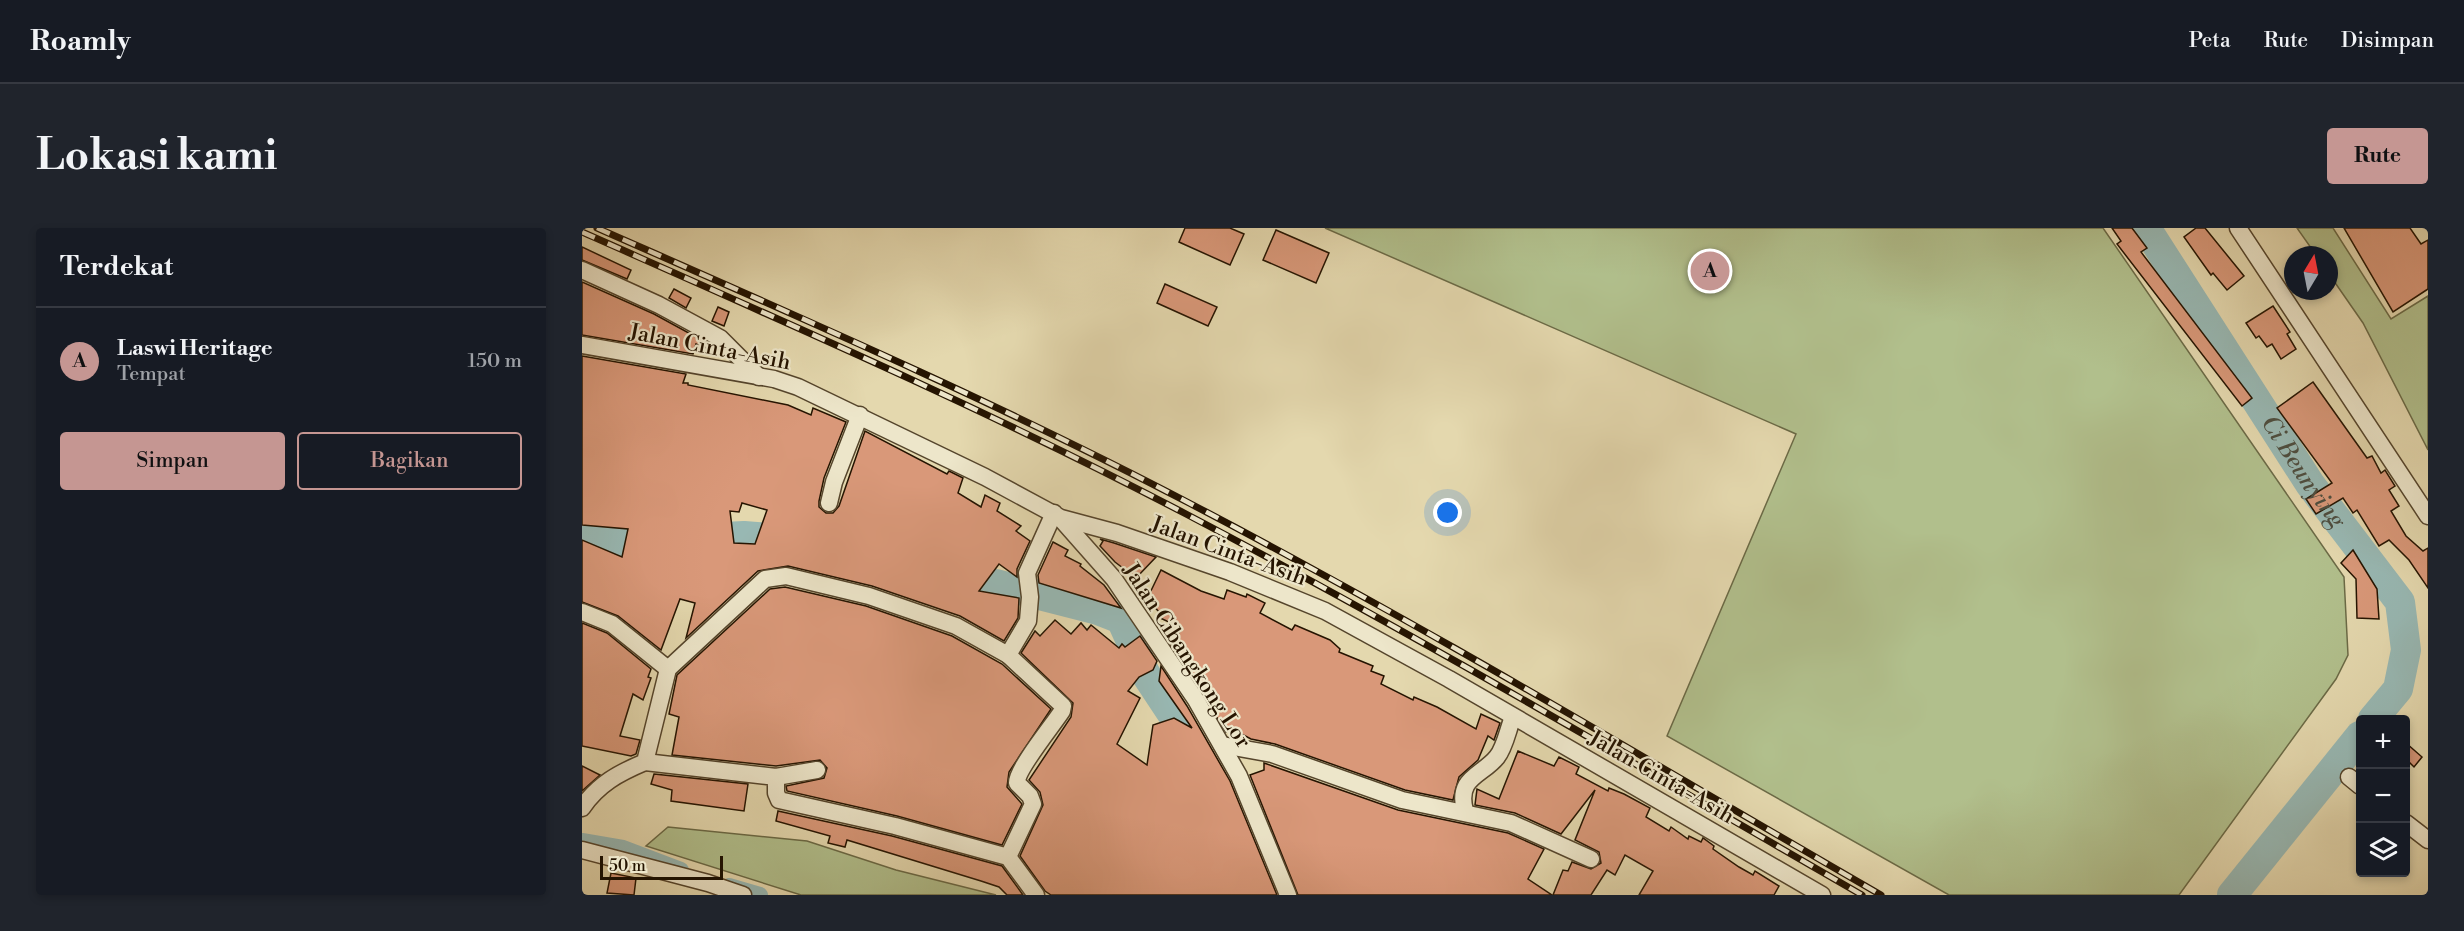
<!DOCTYPE html>
<html lang="id">
<head>
<meta charset="utf-8">
<style>
  :root { --surface:#171b24; --page:#20242c; --text:#f1f3f6; --muted:#9ea1a6; --line:#363941; --accent:#c59692 }
  body { margin:0; font-family:"Libre Bodoni",serif; background:var(--page); color:var(--text) }
  .controls { position:absolute; right:18px; bottom:18px; display:grid; overflow:hidden; border-radius:6px; box-shadow:0 3px 9px #0003 }
  .controls button { width:54px; height:54px; display:grid; place-items:center; padding:0; border:0; border-bottom:2px solid var(--line); background:var(--surface); color:var(--text); font:30px sans-serif }
  .compass { position:absolute; left:1702px; top:18px; width:54px; height:54px; border-radius:50%; background:var(--surface); box-shadow:0 3px 9px #0003; rotate:10deg }
  .scale { position:absolute; left:18px; bottom:15px; width:123px; box-sizing:border-box; padding-left:6px; border:3px solid #251401; border-top:0; font-size:16px; line-height:21px; white-space:nowrap; color:#251401; -webkit-text-stroke:4px #ede6ca; paint-order:stroke }
  .you { position:absolute; left:866px; top:285px; width:21px; height:21px; margin:-15px; border:4px solid #fff; border-radius:50%; background:#1a73e8; box-shadow:0 0 0 9px #1a73e833 }
  .badge { display:grid; place-items:center; width:39px; height:39px; border-radius:50%; background:var(--accent); color:#111; font-size:20px; font-weight:700 }
  .pin { position:absolute; translate:-50% -50%; border:3px solid #fff; box-shadow:0 2px 6px #0006 }
  .list { margin:0; padding:0; list-style:none }
  h2 { display:flex; justify-content:space-between; align-items:center; height:78px; margin:0; padding:0 24px; font-size:26px }
  h2 small { font-size:20px; font-weight:400; color:var(--muted) }
  .list li { display:grid; grid-template-columns:39px 1fr auto; gap:18px; align-items:center; box-sizing:border-box; height:108px; padding:0 24px; border-top:2px solid var(--line) }
  .list b { display:block; font-size:22px; white-space:nowrap }
  .list p { margin:0; font-size:20px; white-space:nowrap; color:var(--muted) }
  .list em { font-size:20px; font-style:normal; color:var(--muted) }
  .actions { display:flex; gap:12px; padding:18px 24px }
  .actions a { flex:1; padding:14px 0; border:2px solid var(--accent); border-radius:6px; text-align:center; font-size:21px; color:var(--accent) }
  .actions .main { background:var(--accent); color:#111 }
  .icon { flex:none; width:33px; height:33px; fill:none; stroke:currentColor; stroke-width:2; stroke-linecap:round; stroke-linejoin:round }
  .map { position:relative; flex:none; width:1846px; height:667px; overflow:hidden; border-radius:6px }
  header { display:flex; align-items:center; gap:36px; box-sizing:border-box; height:84px; padding:0 30px; background:var(--surface); border-bottom:2px solid var(--line) }
  header strong { font-size:28px }
  nav { display:flex; gap:33px; margin-inline-start:auto; font-size:21px }
  .intro { display:flex; align-items:center; justify-content:space-between; box-sizing:border-box; height:144px; padding:0 36px }
  h1 { margin:0; font-size:42px }
  .button { padding:15px 27px; border-radius:6px; background:var(--accent); color:#111; font-size:21px; font-weight:700 }
  main { display:flex; gap:36px; padding:0 36px }
  aside { flex:1; background:var(--surface); border-radius:6px; box-shadow:0 3px 9px #0003 }
  .map>svg:first-child { display:block }
  .grass { fill:#b1bf8c; stroke:#6b6a46; stroke-width:1.5 }
  .lines { fill:none; stroke-linecap:round; stroke-linejoin:round }
  .canal { stroke:#98b8b3; stroke-width:16 }
  .river { stroke:#98b8b3; stroke-width:30 }
  .building { fill:#d99879; stroke:#251401; stroke-width:1.5; fill-rule:evenodd }
  .street-casing { stroke:#55452c; stroke-width:19 }
  .street { stroke:#ede6ca; stroke-width:16 }
  .rail-casing { stroke:#251401; stroke-width:7 }
  .rail { stroke:#ede6ca; stroke-width:4.5; stroke-dasharray:14; stroke-linecap:butt }
  .labels { text-anchor:middle; stroke-width:4.5; stroke-linejoin:round; paint-order:stroke }
  .street-label { font-size:22px; fill:#251401; stroke:#ede6ca }
  .water-label { font-size:24px; font-style:italic; fill:#4d4d3f; stroke:#ede6ca }
</style>
</head>
<body>
<header>
<strong>Roamly</strong>
<nav><a>Peta</a><a>Rute</a><a>Disimpan</a></nav>
</header>
<div class="intro"><h1>Lokasi kami</h1><a class="button">Rute</a></div>
<main>
<aside>
<h2>Terdekat<small></small></h2>
<ul class="list">
<li><span class="badge">A</span><div><b>Laswi Heritage</b><p>Tempat</p></div><em>150 m</em></li>
</ul>
<div class="actions"><a class="main">Simpan</a><a>Bagikan</a></div>
</aside>
<div class="map">
<svg width="1846" height="667" viewBox="0 0 1846 667">
  <rect width="100%" height="100%" fill="#e4d8ae"/>
  <filter id="stains"><feTurbulence type="fractalNoise" baseFrequency=".00333" numOctaves="4"/><feColorMatrix values="0 0 0 0 .2 0 0 0 0 .09 0 0 0 0 .02 0 0 0 .5 -.17"/></filter>
  <radialGradient id="worn" r=".72"><stop offset=".6" stop-color="#630" stop-opacity="0"/><stop offset="1" stop-color="#630" stop-opacity=".3"/></radialGradient>
  <!-- grass -->
  <g class="grass">
    <polygon points="743,0 1521,0 1762,349 1766,427 1754,451 1597,667 1367,667 1085,508 1214,206"/>
    <polygon points="1715,0 1751,0 1809,91 1846,68 1846,222 1781,95 1747,46 1747,27 1734,27"/>
    <polygon points="86,599 225,613 314,642 414,667 219,667 64,618"/>
  </g>
  <g class="lines">
    <!-- canal -->
    <g class="canal">
      <polyline points="0,613 41,620 99,642"/>
      <polyline points="147,658 178,667"/>
    </g>
    <!-- river -->
    <g class="river">
      <path id="s1" d="M1564 0 1728 256 1818 374 1824 422 1816 461 1791 491"/>
      <polyline points="0,305 43,314 162,308 215,312"/>
      <polyline points="362,355 369,357 414,356 516,382 539,391 563,445 610,516 613,524"/>
      <polyline points="1650,667 1778,508"/>
    </g>
  </g>
  <!-- building -->
  <g class="building">
    <polygon points="603,0 648,0 662,6 648,37 597,14"/>
    <polygon points="1530,0 1550,0 1565,20 1559,24 1670,170 1660,178 1535,16 1539,13"/>
    <polygon points="1614,0 1623,0 1662,48 1645,62 1631,45 1629,47 1602,9"/>
    <polygon points="1762,0 1828,0 1839,16 1846,12 1846,61 1811,84"/>
    <polygon points="694,2 747,25 734,55 681,32"/>
    <polygon points="0,19 49,42 45,51 0,32"/>
    <polygon points="0,54 72,86 127,116 125,120 114,116 111,126 0,107"/>
    <polygon points="583,56 635,79 626,98 575,75"/>
    <polygon points="92,61 109,70 104,80 87,70"/>
    <polygon points="1691,78 1708,104 1705,106 1714,121 1699,131 1690,116 1685,119 1677,108 1674,110 1664,95"/>
    <polygon points="136,79 147,84 142,98 130,93"/>
    <path d="M0 128 104 146 101 155H106V157L206 177 229 187 231 180 264 194 242 250 237 273V279L244 285H251L257 278 283 203 365 246 367 243 381 250 376 265 399 279 403 267 418 275 415 283 439 298 434 303 448 313 435 341V349L417 336 397 363 437 370 436 390 422 413 378 388 290 358 206 338 176 343 104 410 113 375 98 371 79 422 36 388 0 374V312L40 329 46 301 0 297ZM160 275 185 282 173 316 152 315 148 283 157 284Z"/>
    <polygon points="1731,154 1785,230 1790,228 1799,245 1803,242 1813,258 1807,262 1817,278 1809,283 1824,308 1841,323 1846,320 1846,360 1827,332 1807,312 1797,318 1775,282 1771,285 1761,270 1734,286 1724,271 1750,255 1695,180"/>
    <polygon points="518,311 532,315 574,329 554,350 533,334 518,318 521,313"/>
    <polygon points="471,314 486,322 483,328 499,336 498,338 522,357 539,380 457,355 456,347"/>
    <polygon points="1771,322 1795,361 1797,391 1775,390 1774,351 1759,335"/>
    <polygon points="579,342 619,363 642,371 645,362 664,369 665,366 683,375 678,385 710,402 713,397 748,412 758,421 757,424 791,438 789,443 802,448 799,456 831,472 832,469 855,479 894,501 899,486 916,494 918,495 912,512 906,508 896,532 877,549 871,572 823,562 693,516 669,511 648,500 644,504 589,417 600,400 576,389 579,386 565,371"/>
    <polygon points="203,359 284,378 370,408 420,436 469,481 427,544 425,559 440,576 420,617 315,588 205,563 204,558 242,550 245,540 238,532 194,538 90,527 97,489 87,486 95,447 188,361"/>
    <polygon points="473,392 489,406 499,395 505,402 509,397 537,420 540,416 543,419 558,408 575,433 571,442 557,449 546,463 558,470 535,516 565,537 571,497 592,490 610,500 577,453 579,438 605,478 648,553 695,667 469,667 463,663 438,628 461,577 458,564 447,552 489,489 491,475 439,425 453,403 458,408"/>
    <polygon points="0,395 25,405 69,441 66,449 69,450 61,472 51,466 38,508 58,512 54,526 49,528 0,518"/>
    <polygon points="1824,515 1840,529 1832,539 1824,531"/>
    <polygon points="936,523 972,538 977,529 997,539 994,546 1026,563 1027,560 1042,566 1068,580 1064,589 1087,603 1089,599 1106,611 1107,608 1119,614 1121,610 1132,618 1131,621 1157,639 1171,647 1173,643 1197,658 1192,667 1057,667 1071,643 1043,627 1033,647 1025,642 1009,667 971,667 981,642 986,643 990,634 1009,641 1019,635 1017,624 993,612 1013,562 979,606 933,585 893,577 895,561 917,571"/>
    <polygon points="682,535 816,582 926,605 962,621 946,651 970,667 716,667 668,547 682,542"/>
    <polygon points="0,538 18,547 0,563"/>
    <polygon points="72,546 166,556 162,583 89,573 90,562 69,556"/>
    <polygon points="196,583 310,608 420,638 441,667 425,667 417,659 399,653 265,612 263,619 246,615 248,608 194,593"/>
    <polygon points="29,645 54,650 52,667 25,665"/>
  </g>
  <g class="lines">
    <defs>
      <g id="street">
        <polyline points="1656,0 1846,288"/>
        <polyline points="0,42 77,77 138,110 177,149"/>
        <polyline points="0,117 192,151 216,159 403,249 479,290 535,305 648,344 743,383 867,451 1240,667"/>
        <polyline points="247,275 252,254 278,187"/>
        <polyline points="479,291 532,351 614,472 657,548 706,667"/>
        <polyline points="0,384 30,396 86,441"/>
        <polyline points="426,427 446,393 448,369 445,345 472,285"/>
        <polyline points="640,517 690,526 820,572 929,595 1009,631"/>
        <polyline points="63,534 194,549 194,565 197,572 313,598 426,629 454,667"/>
        <polyline points="194,549 235,542"/>
        <polyline points="1767,549 1778,558"/>
        <path d="M0 580C16 556 37 545 63 534L86 441 183 351 204 348 287 368 374 398 426 427 481 478 480 483C471 497 434 542 435 555L448 568 451 576 426 629"/>
        <path d="M883 583C874 549 900 548 915 529 923 519 926 501 931 489"/>
        <polyline points="1824,595 1846,612"/>
        <polyline points="0,622 126,655 161,667"/>
      </g>
    </defs>
    <!-- street casing -->
    <use href="#street" class="street-casing"/>
    <!-- street -->
    <use href="#street" class="street"/>
    <defs>
      <g id="rail">
        <path d="M15 0C215 88 416 175 609 276 843 398 1070 535 1299 667"/>
        <path d="M0 4C203 94 408 183 604 286 833 406 1056 538 1280 667"/>
      </g>
    </defs>
    <!-- rail casing -->
    <use href="#rail" class="rail-casing"/>
    <!-- rail -->
    <use href="#rail" class="rail"/>
  </g>
  <g class="labels">
    <!-- street labels -->
    <g class="street-label">
      <text transform="translate(128 118) rotate(11)" y="8">Jalan Cinta-Asih</text>
      <text transform="translate(647 322) rotate(20)" y="8">Jalan Cinta-Asih</text>
      <text transform="translate(606 427) rotate(57)" y="8">Jalan Cibangkong Lor</text>
      <text transform="translate(1080 548) rotate(30)" y="8">Jalan Cinta-Asih</text>
    </g>
    <!-- water labels -->
    <g class="water-label">
      <text dy="8" stroke="none"><textPath href="#s1" startOffset="290">Ci Beunying</textPath></text>
    </g>
  </g>
  <rect width="100%" height="100%" filter="url(#stains)"/>
  <rect width="100%" height="100%" fill="url(#worn)"/>
</svg>
<div class="controls">
<button>+</button>
<button>−</button>
<button><svg class="icon" aria-label="layers" viewBox="0 0 24 24"><path d="M12 4l9 5-9 5-9-5zM3 14l9 5 9-5"/></svg></button>
</div>
<svg class="compass" viewBox="-18 -18 36 36"><path d="M0-13l5 13h-10z" fill="#e53935"/><path d="M0 13l5-13h-10z" fill="#9ea1a6"/></svg>
<div class="scale">50 m</div>
<div class="you"></div>
<div class="pin badge" style="left:1128px;top:43px">A</div>
</div>
</main>
</body>
</html>
